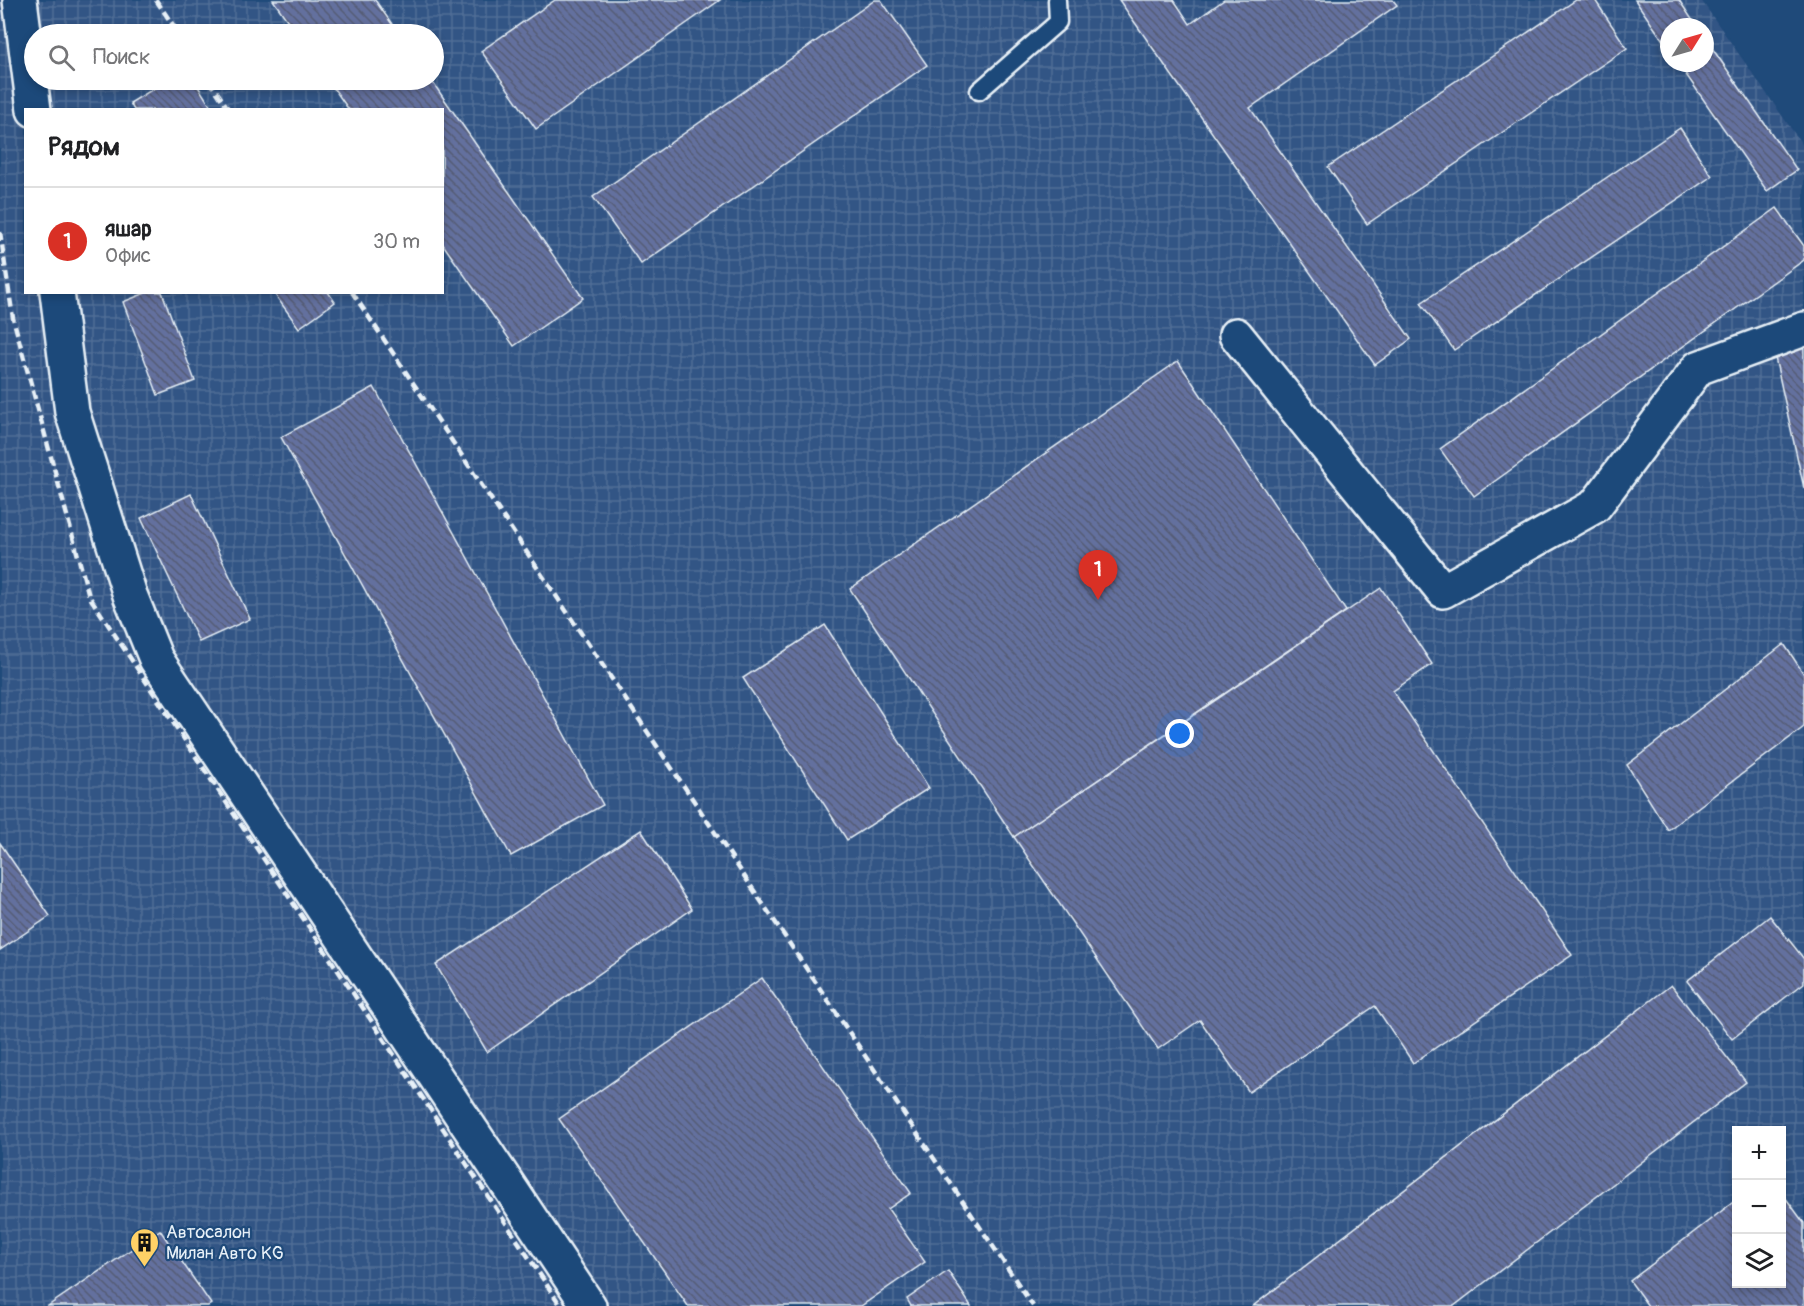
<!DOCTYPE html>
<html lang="ru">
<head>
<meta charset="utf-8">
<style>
  :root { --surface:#fff; --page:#f2f2f2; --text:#202124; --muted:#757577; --line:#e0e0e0; --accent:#d93025 }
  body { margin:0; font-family:Pangolin,sans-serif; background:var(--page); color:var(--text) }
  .controls { position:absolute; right:18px; bottom:18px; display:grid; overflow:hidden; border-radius:0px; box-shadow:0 3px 9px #0003 }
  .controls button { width:54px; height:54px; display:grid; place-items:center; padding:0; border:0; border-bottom:2px solid var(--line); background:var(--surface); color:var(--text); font:30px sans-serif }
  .compass { position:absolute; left:1660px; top:18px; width:54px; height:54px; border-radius:50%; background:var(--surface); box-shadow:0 3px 9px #0003; rotate:53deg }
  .you { position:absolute; left:1180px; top:734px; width:21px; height:21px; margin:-15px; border:4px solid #fff; border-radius:50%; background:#1a73e8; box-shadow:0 0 0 9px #1a73e833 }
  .badge { display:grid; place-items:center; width:39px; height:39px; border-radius:50%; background:var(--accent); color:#fff; font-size:20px; font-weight:700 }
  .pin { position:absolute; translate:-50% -50px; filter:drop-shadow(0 2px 3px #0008) }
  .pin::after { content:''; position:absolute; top:32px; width:21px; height:18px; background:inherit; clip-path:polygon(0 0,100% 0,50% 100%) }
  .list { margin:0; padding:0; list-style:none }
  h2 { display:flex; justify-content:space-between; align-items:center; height:78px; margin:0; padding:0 24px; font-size:26px }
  h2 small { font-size:20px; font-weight:400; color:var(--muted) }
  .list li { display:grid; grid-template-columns:39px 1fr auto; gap:18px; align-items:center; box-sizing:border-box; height:108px; padding:0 24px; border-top:2px solid var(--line) }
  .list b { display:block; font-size:22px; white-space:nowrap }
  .list p { margin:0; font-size:20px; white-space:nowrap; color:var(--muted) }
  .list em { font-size:20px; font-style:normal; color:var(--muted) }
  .icon { flex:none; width:33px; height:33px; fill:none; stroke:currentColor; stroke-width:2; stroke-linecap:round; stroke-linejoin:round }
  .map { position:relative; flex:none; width:1804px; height:1306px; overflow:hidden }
  .search { position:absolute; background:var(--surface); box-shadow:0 3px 9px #0003; left:24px; top:24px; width:420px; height:66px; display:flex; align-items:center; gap:15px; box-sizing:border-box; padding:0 21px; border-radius:33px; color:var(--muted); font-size:22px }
  .panel { position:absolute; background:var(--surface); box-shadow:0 3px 9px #0003; left:24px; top:108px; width:420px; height:186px; border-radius:0px }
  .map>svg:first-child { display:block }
  .industrial { fill:url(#industrial-grid); fill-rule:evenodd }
  .building { fill:url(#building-back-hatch); stroke:#e8f1f8; stroke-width:1.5 }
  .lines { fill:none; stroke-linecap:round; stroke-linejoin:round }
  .service-casing { stroke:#e8f1f8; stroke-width:21 }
  .minor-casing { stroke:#e8f1f8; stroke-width:38 }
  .service { stroke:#1f4a7a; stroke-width:16 }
  .minor { stroke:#1f4a7a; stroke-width:33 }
  .rail { stroke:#e8f1f8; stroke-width:4.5; stroke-dasharray:9 4.5; stroke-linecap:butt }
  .labels { text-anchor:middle; stroke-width:4.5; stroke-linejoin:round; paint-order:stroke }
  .poi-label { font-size:18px; fill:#e8f1f8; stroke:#1f4a7a; text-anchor:start }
</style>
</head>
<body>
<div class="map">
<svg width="1804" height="1306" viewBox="0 0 1804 1306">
  <defs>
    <pattern id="industrial-grid" width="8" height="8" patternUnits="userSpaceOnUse" patternTransform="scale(1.5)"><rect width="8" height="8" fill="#335585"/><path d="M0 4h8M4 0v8" fill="none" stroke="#516e97"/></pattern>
    <pattern id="building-back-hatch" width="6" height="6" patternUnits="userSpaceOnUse" patternTransform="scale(1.5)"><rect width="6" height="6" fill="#63709e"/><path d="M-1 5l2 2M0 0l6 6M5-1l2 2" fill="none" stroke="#545c74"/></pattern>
  </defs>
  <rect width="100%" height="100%" fill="#1f4a7a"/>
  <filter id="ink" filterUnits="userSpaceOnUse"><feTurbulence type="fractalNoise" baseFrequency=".0167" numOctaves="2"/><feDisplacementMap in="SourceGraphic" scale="12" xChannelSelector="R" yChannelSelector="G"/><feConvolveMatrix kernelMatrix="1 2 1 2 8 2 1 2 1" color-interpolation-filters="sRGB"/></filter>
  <g filter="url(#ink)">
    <!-- industrial -->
    <path class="industrial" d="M0 0H1701L1804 147V1306H0ZM1669 27H1705V63H1669ZM34 34H434V80H34ZM26 110H442V292H26ZM1736 1130H1782V1284H1736Z"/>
    <!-- building -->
    <g class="building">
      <polygon points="273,0 375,0 399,34 297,34"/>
      <polygon points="555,0 720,0 536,129 481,51"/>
      <polygon points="875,0 881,0 927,65 641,264 593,197"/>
      <polygon points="1119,0 1174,0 1190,24 1224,0 1393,0 1397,5 1250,108 1411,339 1375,365"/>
      <polygon points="1576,0 1595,0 1627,48 1367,224 1328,167"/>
      <polygon points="1635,0 1679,0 1697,27 1669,27 1669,49"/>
      <polygon points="1705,38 1797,170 1767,191 1678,63 1705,63"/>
      <polygon points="168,80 194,80 213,110 134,110 130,103"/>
      <polygon points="328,80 431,80 583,298 514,346 442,243 442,110 349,110"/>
      <polygon points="1680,128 1712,176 1454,350 1421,303"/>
      <polygon points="1777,208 1804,246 1804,260 1474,496 1440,449"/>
      <polygon points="148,292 162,292 195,381 158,395 123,302"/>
      <polygon points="273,292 328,292 335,302 299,328"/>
      <polygon points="1804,337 1804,488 1772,344"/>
      <polygon points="1178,361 1346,611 1014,837 850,589"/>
      <polygon points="374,387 603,805 511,856 281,437"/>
      <polygon points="191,494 250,619 199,642 141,518"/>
      <polygon points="1381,588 1432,664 1393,691 1572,955 1413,1063 1375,1006 1249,1092 1200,1020 1158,1049 1014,837"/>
      <polygon points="825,625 929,788 847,840 743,678"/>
      <polygon points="1784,644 1804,674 1804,727 1668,830 1627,765"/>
      <polygon points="641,830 692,909 487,1052 436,965"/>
      <polygon points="0,843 50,916 0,950"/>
      <polygon points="1770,916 1804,959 1804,983 1732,1039 1687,981"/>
      <polygon points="762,978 911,1193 888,1209 925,1262 861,1306 688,1306 559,1119"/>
      <polygon points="1671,985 1746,1082 1454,1306 1253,1306"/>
      <polygon points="1782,1193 1804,1223 1804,1306 1648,1306 1630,1281 1736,1200 1736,1284 1782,1284"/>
      <polygon points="160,1230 211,1304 208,1306 48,1306"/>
      <polygon points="948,1271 971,1306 911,1306 907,1299"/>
    </g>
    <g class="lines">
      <defs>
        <polyline id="service" points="979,91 1058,22 1057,0"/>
        <g id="minor">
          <polyline points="20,0 34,110"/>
          <polyline points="57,292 72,412 130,595 156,659 589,1306"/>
          <polyline points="1236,335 1443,591 1595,506 1698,368 1804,329"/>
        </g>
      </defs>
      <!-- service casing -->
      <use href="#service" class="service-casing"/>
      <!-- minor casing -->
      <use href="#minor" class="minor-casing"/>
      <!-- service -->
      <use href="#service" class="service"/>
      <!-- minor -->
      <use href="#minor" class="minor"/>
      <!-- rail -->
      <g class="rail">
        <polyline points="156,0 179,34"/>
        <polyline points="209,80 229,110"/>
        <polyline points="0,232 13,318 89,596 561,1306"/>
        <polyline points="352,292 1033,1306"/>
      </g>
    </g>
  </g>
  <!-- icons -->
  <defs>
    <symbol id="building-pin" viewBox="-11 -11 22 30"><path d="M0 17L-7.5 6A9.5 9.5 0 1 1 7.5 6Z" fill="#ffd166" stroke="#1f4a7a"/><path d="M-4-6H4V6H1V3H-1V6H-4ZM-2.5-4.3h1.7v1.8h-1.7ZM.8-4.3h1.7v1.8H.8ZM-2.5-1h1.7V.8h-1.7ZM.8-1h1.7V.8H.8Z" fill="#111"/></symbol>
  </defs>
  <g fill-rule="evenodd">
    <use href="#building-pin" x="128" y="1226" width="33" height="45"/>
  </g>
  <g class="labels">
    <!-- poi labels -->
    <g class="poi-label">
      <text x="166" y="1238">Автосалон<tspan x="166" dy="21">Милан Авто KG</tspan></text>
    </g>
  </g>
</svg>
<div class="controls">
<button>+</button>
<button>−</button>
<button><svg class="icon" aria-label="layers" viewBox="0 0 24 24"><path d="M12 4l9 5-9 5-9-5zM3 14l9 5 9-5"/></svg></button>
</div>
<svg class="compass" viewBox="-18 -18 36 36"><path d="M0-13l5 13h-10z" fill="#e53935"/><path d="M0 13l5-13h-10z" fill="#757577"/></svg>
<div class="you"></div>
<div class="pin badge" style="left:1098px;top:600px">1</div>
<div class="search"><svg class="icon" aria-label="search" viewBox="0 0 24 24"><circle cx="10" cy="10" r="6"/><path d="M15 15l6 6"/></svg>Поиск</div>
<section class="panel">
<h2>Рядом<small></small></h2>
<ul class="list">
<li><span class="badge">1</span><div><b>яшар</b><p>Офис</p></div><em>30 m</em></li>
</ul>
</section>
</div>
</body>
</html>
